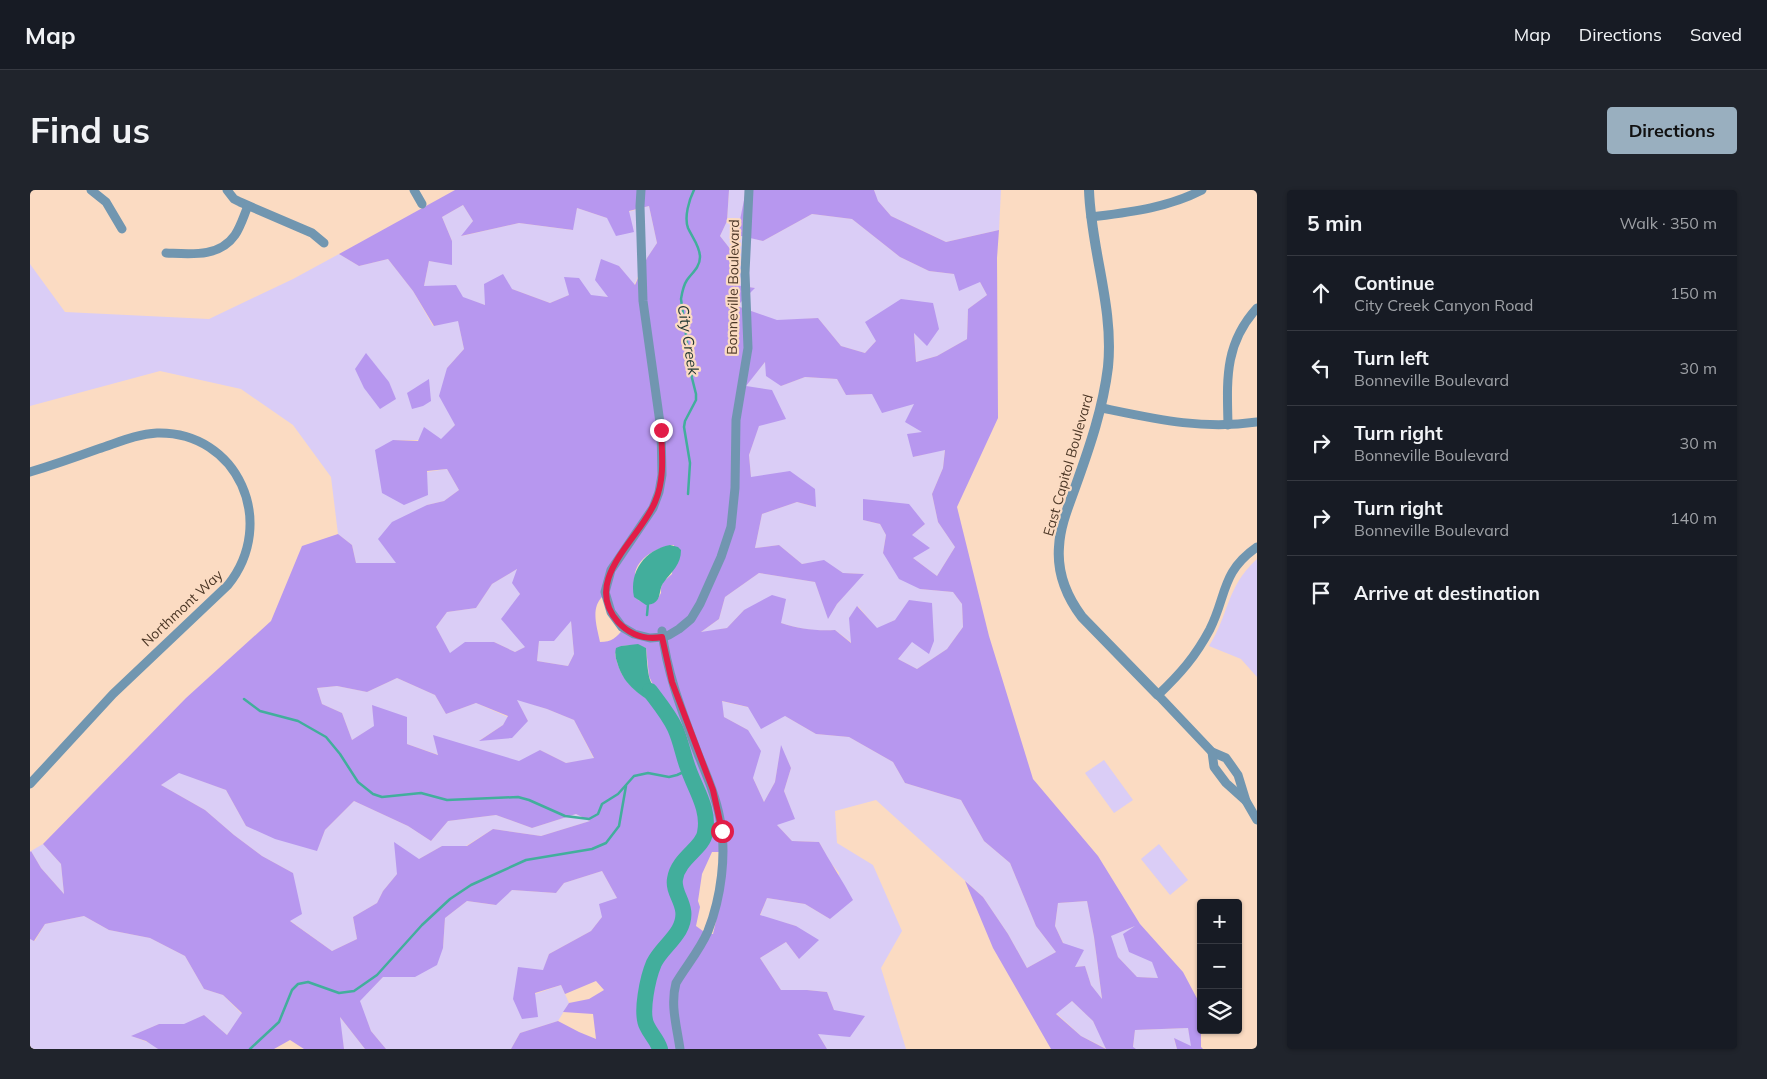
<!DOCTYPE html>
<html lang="en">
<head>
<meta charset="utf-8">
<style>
  :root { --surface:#171b24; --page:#20242c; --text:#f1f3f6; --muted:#9ea1a6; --line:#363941; --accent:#99afbf }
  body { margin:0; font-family:Mulish,sans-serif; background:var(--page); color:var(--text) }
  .controls { position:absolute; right:15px; bottom:15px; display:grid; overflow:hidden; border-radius:5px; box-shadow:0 1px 4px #0004 }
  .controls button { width:45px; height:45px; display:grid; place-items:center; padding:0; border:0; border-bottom:1px solid var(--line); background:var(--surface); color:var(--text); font:25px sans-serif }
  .stop { position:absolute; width:15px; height:15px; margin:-11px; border:4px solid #e11d48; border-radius:50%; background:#fff }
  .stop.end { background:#e11d48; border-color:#fff; box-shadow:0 1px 5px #0008 }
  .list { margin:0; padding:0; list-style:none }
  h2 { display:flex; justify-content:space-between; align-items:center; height:65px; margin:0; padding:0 20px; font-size:21px }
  h2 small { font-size:16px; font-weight:400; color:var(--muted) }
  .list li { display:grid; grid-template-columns:32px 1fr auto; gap:15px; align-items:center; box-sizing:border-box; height:75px; padding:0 20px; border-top:1px solid var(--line) }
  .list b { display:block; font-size:19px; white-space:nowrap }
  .list p { margin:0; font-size:16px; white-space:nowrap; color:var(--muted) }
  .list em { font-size:16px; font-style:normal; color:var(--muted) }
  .icon { flex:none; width:28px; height:28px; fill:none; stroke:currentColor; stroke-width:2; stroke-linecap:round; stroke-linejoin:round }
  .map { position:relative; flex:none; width:1227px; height:859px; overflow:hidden; border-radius:5px }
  header { display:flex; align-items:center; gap:30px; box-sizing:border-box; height:70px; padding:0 25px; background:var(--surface); border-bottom:1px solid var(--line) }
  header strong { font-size:24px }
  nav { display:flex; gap:28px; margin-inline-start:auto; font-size:18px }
  .intro { display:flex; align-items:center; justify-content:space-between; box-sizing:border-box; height:120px; padding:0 30px }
  h1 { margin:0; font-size:35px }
  .button { padding:12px 22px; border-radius:5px; background:var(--accent); color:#111; font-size:18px; font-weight:700 }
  main { display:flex; gap:30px; padding:0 30px }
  aside { flex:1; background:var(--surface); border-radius:5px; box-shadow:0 1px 4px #0004 }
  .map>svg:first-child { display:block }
  .green { fill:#dacdf6 }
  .forest { fill:#b797ef; fill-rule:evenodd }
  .water { fill:#42ae9c }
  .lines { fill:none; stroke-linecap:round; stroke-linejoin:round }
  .stream { stroke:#42ae9c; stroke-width:2.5 }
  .river { stroke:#42ae9c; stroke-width:16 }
  .minor { stroke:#7196b0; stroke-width:9 }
  .tertiary { stroke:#7196b0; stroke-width:10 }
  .route { stroke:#e11d48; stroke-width:6 }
  .labels { text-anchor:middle; stroke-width:4.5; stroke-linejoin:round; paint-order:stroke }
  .street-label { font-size:14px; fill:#4c3726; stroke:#fbdbc2 }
  .water-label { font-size:15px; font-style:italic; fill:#1c342f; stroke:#fbdbc2 }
</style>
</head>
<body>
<header>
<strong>Map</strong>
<nav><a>Map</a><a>Directions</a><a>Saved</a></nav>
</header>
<div class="intro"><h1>Find us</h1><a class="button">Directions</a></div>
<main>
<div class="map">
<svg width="1227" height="859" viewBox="0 0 1227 859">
  <rect width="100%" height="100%" fill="#fbdbc2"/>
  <!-- green -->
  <g class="green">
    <polygon points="699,0 716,0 708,44 733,51 782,24 822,29 870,67 899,81 924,84 950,92 957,105 938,119 937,149 907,166 886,172 884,142 903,113 846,151 835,163 811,156 788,128 747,131 707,116 724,98 705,96 708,69 690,46 697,31"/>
    <polygon points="844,0 971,0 969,40 916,52 861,26 847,10"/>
    <polygon points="433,15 443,31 432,46 489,33 542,40 547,18 577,28 619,16 627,53 617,68 604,95 589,76 579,107 539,105 520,113 482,99 455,115 394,96 399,71 422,74 422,51 412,27"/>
    <polygon points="309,64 329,76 358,69 383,101 403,136 428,130 434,159 417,178 425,235 411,250 363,250 397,282 417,279 429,300 414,311 397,315 366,373 326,373 322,355 308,344 301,287 263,235 211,199 130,181 0,216 0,74 35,122 179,129 263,89"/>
    <path d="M735 172 751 196 775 187 807 189 816 205 842 204 885 213 893 242 884 267 915 259 913 278 902 304 908 332 925 357 907 386 883 368 882 345 895 334 833 330 850 334 856 345 853 363 890 399 923 402 932 414 933 437 917 459 887 479 868 469 882 451 865 430 847 439 828 416 822 453 805 440C770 443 746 431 714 420L697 438 670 443 689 429 695 407 729 383 785 392 798 428 807 414 833 384 813 383 794 371 772 374 749 355 725 358 732 324 767 312 785 317 721 287 719 265 729 235 715 196Z"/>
    <path d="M1227 369V487L1211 469 1179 456C1199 425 1196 397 1227 369Z"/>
    <polygon points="487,379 495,457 485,462 464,452 420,464 406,437 417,422 446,418 462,394"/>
    <polygon points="541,430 544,464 538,476 507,471 509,450"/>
    <polygon points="367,488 405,505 416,524 446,513 478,527 473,535 450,550 498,531 486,509 517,519 544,530 564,569 536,573 510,560 497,573 409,565 377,554 342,515 345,536 322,550 312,523 292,514 287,498 307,496 337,502"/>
    <polygon points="691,511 755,526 786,544 819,547 863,572 875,593 931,610 954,651 980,673 1006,736 1026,762 997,778 978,744 953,707 846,610 805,621 807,653 843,675 872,741 851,778 876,859 797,859 788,844 804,820 797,802 777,800 751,800 730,768 756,752 769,769 766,736 730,726 737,708 775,714 800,729 809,683 800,672 789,652 762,651 746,634 764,628 754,601 761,578 751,557 745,592 734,612 723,588 718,540 694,527"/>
    <polygon points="1074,570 1103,610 1084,623 1055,583"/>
    <polygon points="148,582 196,600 216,636 287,660 295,640 324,611 378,636 401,651 418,631 466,625 502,638 546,624 560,631 511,646 463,639 436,656 412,656 389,669 367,684 353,701 347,713 323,727 327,749 302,761 259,730 263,683 232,666 204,645 175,620 131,595"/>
    <polygon points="13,654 31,674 34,704 11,678 1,661"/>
    <polygon points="1129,654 1158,690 1140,705 1111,669"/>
    <polygon points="572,681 587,708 561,741 519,764 505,804 531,795 539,813 528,831 490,843 481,859 356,859 341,841 329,811 353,787 385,787 413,758 415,728 437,711 465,715 482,700 526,703 534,693"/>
    <polygon points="1057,711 1064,747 1072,810 1061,795 1055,776 1045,777 1025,736 1028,713"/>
    <polygon points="54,726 79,740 120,748 155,766 174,799 193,805 212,824 197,845 174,825 154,835 129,834 102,846 122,854 128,859 0,859 0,749 5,751 15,734"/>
    <polygon points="1110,734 1129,788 1107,787 1088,767 1080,746"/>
    <polygon points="1042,811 1063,831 1077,859 1051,846 1026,823"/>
    <polygon points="309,826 335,859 314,859"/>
    <polygon points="1158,838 1162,857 1144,849 1147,859 1106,859 1103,858 1105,840"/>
  </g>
  <!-- forest -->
  <g class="forest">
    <path d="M425 0H699L697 31 690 46 708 69 705 95 725 98 707 116 747 130 788 128 811 156 835 163 846 151 835 132 871 109 903 113 909 139 897 156 884 143 886 172 907 166 937 149 938 119 957 105 950 92 929 101 924 84 899 81 870 67 822 29 782 24 733 51 707 45 716 0H844L848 11 861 26 916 52 969 40 967 68 968 228 927 317 959 446 1003 589 1068 666 1110 734 1153 782 1171 816V857L1173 859H1147L1144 848 1161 856 1158 838 1105 840 1103 857 1106 859H1021L963 758 935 691 953 707 978 744 997 778 1026 762 1006 736 980 673 954 651 931 610 875 593 863 572 819 547 786 544 755 526 731 539 718 517 692 511 694 527 718 540 731 561 723 588 734 612 745 592 751 555 761 578 754 601 765 629 747 635 762 651 789 652C800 672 812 690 823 710L800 729 775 714 737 708 730 725 766 736 789 750 769 769 756 752 730 768 751 800H777L797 802 804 820 835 826 820 847 788 844 797 859H481L490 843 528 831 549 842 566 849 563 824 533 822 539 813 559 809 574 800 566 791 535 804 531 795 505 803 508 827 492 829 483 809 488 777 513 780 519 764 561 741 572 727 569 714 587 708 572 681 534 693 526 703 482 700 466 715 437 711 415 728 413 758 407 775 385 787H353L330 811 341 841 356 859H335L310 827 314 859H274L260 850 244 859H128L116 851 101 846 129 834H154L174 825 197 845 212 823 193 805 174 799 155 766 120 748 79 740 54 726 15 734 4 751 0 749V662L1 661 11 678 34 704 31 674 13 654 156 508 241 431 272 356 308 344 322 355 326 373H366L348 349 362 332 397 315 414 311 429 300 417 279 397 281 398 305 374 315 352 303 345 260 363 250 388 251 394 237 411 249 425 235 409 206 417 178 434 159 428 131 404 136 383 101 358 69 329 76 309 64ZM433 15 443 31 431 46 489 33 543 40 547 18 577 28 586 46 604 42 599 21 619 16 627 53 617 68 605 95 589 76 571 69 565 90 578 107 561 105 549 88 534 87 539 105 520 113 482 99 473 84 454 94 455 115 433 107 426 95 394 96 399 71 422 75V51L412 27ZM735 172 736 186 751 196 775 187 807 189 816 205 842 204 852 223 884 214 875 232 892 242 877 244 883 267 915 260 913 278 902 304 908 332 925 357 907 386 883 368 900 358 882 345 895 334 879 314 833 309V330L850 334 856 345 853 363 869 389 890 399 923 402 932 414 933 437 917 459 887 479 868 469 882 452 899 464 904 451 902 413 879 410 865 430 847 438 827 416 819 428 821 453 805 440C786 441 769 439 751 433L756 409 742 405 714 420 697 438 671 442 689 429 695 407 729 383 785 392 798 429 807 414 834 384 813 383 794 370 772 374 749 355 725 358 732 324 767 312 786 317 785 299 760 281 721 287 719 265 729 236 756 229 742 200 716 196ZM644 355 642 384 633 392 631 398V403L627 410 619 415 608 410C607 402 605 393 605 385 606 368 629 356 644 355ZM487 379 482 393 490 404 471 429 495 457 485 462 464 452H435L420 463 406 437 417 422 446 418 462 394ZM573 406 594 438C586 448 582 452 570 452 567 437 560 418 573 406ZM541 431 544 464 538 476 507 471 509 451H524ZM604 455 616 458 619 486 633 518C608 504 591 494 585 464L591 456ZM367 488 405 505 416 524 446 513 478 526 473 535 449 551 482 548 498 531 487 510 517 519 544 530 564 568 536 573 510 560 489 571 403 545 408 565 377 554V527L342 515 344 536 322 550 312 523 292 514 287 498 307 496 337 502ZM149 583 196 600 216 636 245 649 287 661 295 640 324 611 378 636 401 651 418 631 466 625 502 638 546 624 560 631 511 646 463 639 437 656H412L389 669 364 652 367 684 353 701 347 713 323 727 327 749 302 761 260 731 272 724 263 683 232 666 204 645 175 620 131 595ZM682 662H693L694 696 683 744H677L666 736 670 717 668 711 672 684ZM1057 711 1064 747 1072 809 1061 795 1055 776 1045 777 1054 760 1033 753 1025 736 1028 713ZM1105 736 1093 744 1099 762 1122 772 1128 788 1107 787 1088 767 1081 746ZM1042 811 1063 831 1076 859 1051 846 1026 824Z"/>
    <polygon points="336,163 359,192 366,209 350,219 334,198 325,179"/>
    <polygon points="399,189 401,211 393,216 382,219 377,203"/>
  </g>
  <!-- water -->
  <g class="water">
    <path d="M640 355 648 357 651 360C651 375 642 381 634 392 627 400 634 414 616 415L604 407C599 381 615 360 640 355Z"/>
    <path d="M608 454 616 458C617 468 617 480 620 490 624 500 632 507 633 519 615 508 597 499 589 478 587 471 584 466 586 458L591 456Z"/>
  </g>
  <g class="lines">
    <!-- stream -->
    <g class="stream">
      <path d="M658 304 660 273 654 237 655 231 666 210V204L662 188 651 109C652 103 653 96 657 90 662 83 670 77 670 67 670 56 662 47 658 38 654 27 659 10 664 0"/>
      <polyline points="617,425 618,414"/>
      <polyline points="214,509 230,521 268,531 296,547 310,564 328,592 343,604 352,607 391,603 417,610 488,607 499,610 535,626 559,629 568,624 572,614 588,604 604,586 618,583 639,587 647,585 658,580"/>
      <polyline points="220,859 249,832 262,800 268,794 278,792 309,803 324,801 347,785 392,735 420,709 441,695 496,670 562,659 576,653 589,636 596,596"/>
    </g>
    <!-- river -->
    <path class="river" d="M620 501C629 513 639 525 645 538 651 551 653 565 658 578 665 599 680 619 675 643 673 658 648 668 645 689 642 706 662 716 649 740 642 752 630 761 624 773 618 787 610 823 617 836 621 845 627 849 630 859"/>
    <!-- minor -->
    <g class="minor">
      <polyline points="61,0 76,12 92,39"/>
      <polyline points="197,0 204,9 210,12 282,43 294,53"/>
      <polyline points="384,0 392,14"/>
      <polyline points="611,0 610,16 613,111 631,240 632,285 629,302 623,318 581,380 575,402 581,422 592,437 604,444 620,448 633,447 639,445 649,439 661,429 670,414 691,367 701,337 705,298 706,230 718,158 715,83 719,0"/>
      <path d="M1061 27C1100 22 1137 18 1172 0"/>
      <path d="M136 63C160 64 189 68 205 45 211 36 214 25 218 16"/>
      <path d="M1072 218C1125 229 1172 240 1227 232"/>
      <path d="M1198 235C1197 190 1194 154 1227 118"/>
      <path d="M0 282C23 275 46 267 68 259 87 253 106 244 127 243 208 241 248 333 198 395L83 504 0 594"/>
      <path d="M1227 357C1191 382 1197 405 1180 439 1165 467 1151 483 1128 505L1182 562 1196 568 1208 585 1216 611 1227 630"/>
      <path d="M632 441C637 484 653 524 668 564 677 586 686 607 690 629 697 664 691 708 678 741 670 760 656 776 646 793 640 815 647 837 650 859"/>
      <polyline points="1182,562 1184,577 1196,593 1216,611"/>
    </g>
    <!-- tertiary -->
    <path class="tertiary" d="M1059 0C1061 60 1084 117 1078 177 1073 218 1060 256 1046 295 1039 315 1030 335 1029 357 1027 383 1037 407 1052 427L1128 505"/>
  </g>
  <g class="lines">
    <!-- route -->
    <path class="route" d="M631 240C632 264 635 289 625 312 610 349 551 390 588 432 600 445 615 450 632 447L642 492 683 600 692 641"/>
  </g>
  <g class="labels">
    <!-- street labels -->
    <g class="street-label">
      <text transform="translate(703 97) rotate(-89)" y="5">Bonneville Boulevard</text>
      <text transform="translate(1038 275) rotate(-74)" y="5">East Capitol Boulevard</text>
      <text transform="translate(152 418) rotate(-43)" y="5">Northmont Way</text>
    </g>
    <!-- water labels -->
    <g class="water-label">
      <text transform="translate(658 150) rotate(81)" y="5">City Creek</text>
    </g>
  </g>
</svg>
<div class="controls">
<button>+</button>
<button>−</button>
<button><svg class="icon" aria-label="layers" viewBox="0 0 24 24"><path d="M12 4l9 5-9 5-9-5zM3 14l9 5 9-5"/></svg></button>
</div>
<div class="stop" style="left:692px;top:641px"></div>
<div class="stop end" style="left:631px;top:240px"></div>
</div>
<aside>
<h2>5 min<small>Walk · 350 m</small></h2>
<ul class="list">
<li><svg class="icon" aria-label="ahead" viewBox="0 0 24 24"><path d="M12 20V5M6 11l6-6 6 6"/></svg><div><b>Continue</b><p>City Creek Canyon Road</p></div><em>150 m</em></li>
<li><svg class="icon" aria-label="left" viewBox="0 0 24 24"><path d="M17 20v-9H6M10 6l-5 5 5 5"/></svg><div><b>Turn left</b><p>Bonneville Boulevard</p></div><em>30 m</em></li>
<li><svg class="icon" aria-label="right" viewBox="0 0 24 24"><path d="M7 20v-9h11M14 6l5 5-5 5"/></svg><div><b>Turn right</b><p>Bonneville Boulevard</p></div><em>30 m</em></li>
<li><svg class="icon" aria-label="right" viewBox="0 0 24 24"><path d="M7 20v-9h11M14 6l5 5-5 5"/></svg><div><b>Turn right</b><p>Bonneville Boulevard</p></div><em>140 m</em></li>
<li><svg class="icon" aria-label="arrive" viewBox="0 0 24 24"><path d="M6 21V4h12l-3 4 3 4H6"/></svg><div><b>Arrive at destination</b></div></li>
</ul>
</aside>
</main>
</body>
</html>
